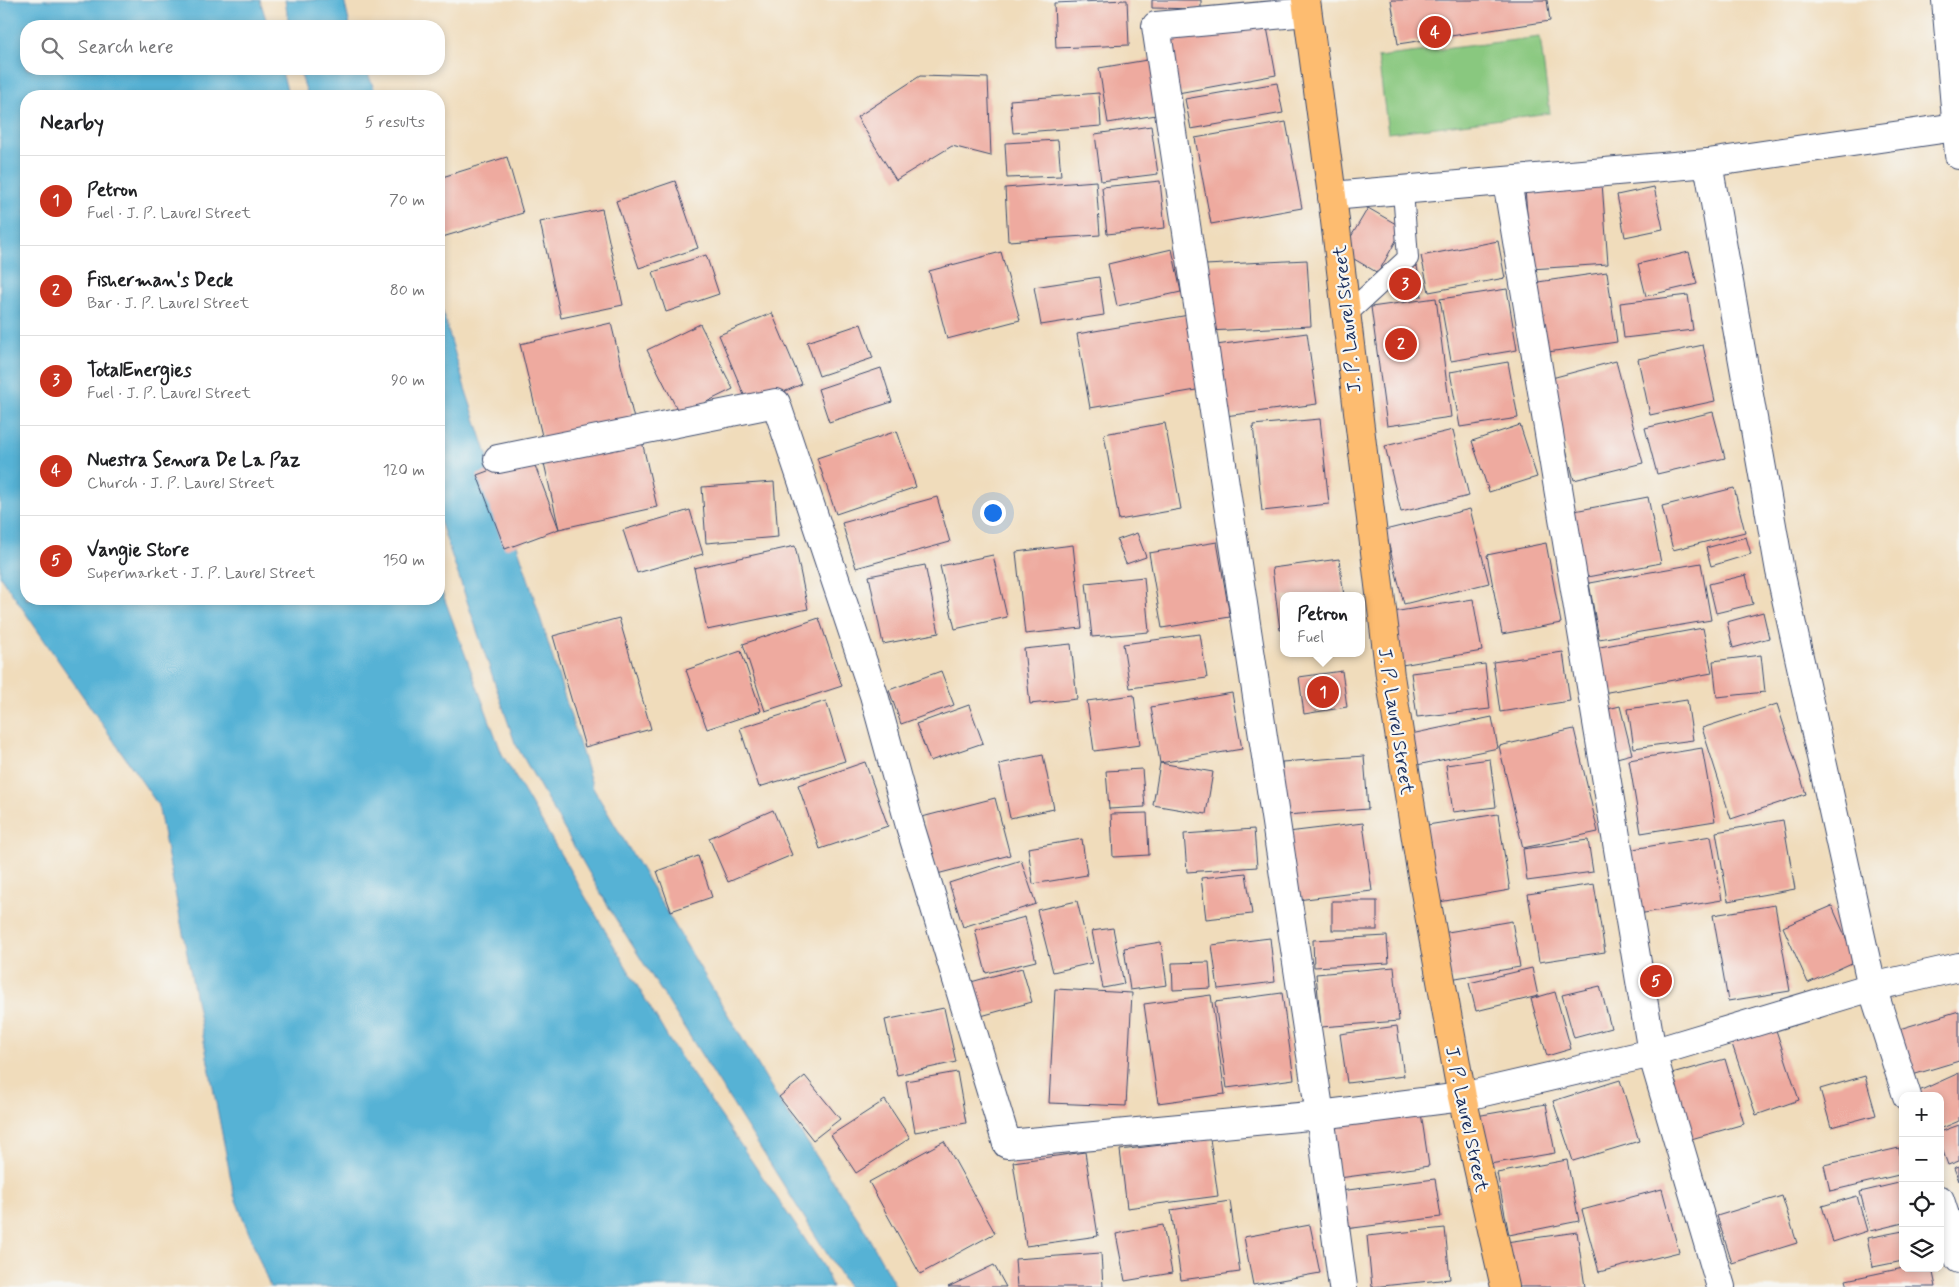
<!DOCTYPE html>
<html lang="en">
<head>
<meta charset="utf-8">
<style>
  :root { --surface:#fff; --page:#f6f6f6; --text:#202124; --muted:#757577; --line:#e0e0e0; --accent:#c8321e }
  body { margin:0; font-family:Mynerve,sans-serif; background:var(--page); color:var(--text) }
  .controls { position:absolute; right:15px; bottom:15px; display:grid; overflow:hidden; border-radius:10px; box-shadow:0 2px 8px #0003 }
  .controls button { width:45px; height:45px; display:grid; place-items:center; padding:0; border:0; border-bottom:1px solid var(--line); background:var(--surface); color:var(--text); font:25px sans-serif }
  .you { position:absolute; left:992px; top:512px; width:18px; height:18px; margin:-12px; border:4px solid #fff; border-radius:50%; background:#1a73e8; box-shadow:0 0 0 8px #1a73e833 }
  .badge { display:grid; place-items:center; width:32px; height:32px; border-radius:50%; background:var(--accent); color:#fff; font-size:16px; font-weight:700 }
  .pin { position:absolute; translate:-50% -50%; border:2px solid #fff; box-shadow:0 1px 5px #0006 }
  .popup { position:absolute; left:1280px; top:592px; width:85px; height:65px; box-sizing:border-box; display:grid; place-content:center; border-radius:10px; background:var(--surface); filter:drop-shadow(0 1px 4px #0005); font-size:16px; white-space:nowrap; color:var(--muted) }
  .popup b { font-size:19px; color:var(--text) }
  .popup::after { content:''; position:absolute; left:50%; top:100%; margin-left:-10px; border:10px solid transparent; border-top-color:var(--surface) }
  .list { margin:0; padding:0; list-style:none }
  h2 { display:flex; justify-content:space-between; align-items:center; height:65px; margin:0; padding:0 20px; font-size:21px }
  h2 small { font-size:16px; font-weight:400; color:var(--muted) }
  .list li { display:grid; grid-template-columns:32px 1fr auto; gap:15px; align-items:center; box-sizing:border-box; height:90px; padding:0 20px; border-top:1px solid var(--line) }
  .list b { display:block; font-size:19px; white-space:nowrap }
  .list p { margin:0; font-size:16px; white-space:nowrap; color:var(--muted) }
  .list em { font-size:16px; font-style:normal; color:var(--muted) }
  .icon { flex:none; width:28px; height:28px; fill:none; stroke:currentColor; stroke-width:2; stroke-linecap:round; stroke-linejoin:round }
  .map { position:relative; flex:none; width:1959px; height:1287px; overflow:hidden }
  .search { position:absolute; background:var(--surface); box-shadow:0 2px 8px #0003; left:20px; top:20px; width:425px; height:55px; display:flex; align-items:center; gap:12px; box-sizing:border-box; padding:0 18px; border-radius:20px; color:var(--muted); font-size:19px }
  .panel { position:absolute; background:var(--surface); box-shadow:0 2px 8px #0003; left:20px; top:90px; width:425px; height:515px; border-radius:20px }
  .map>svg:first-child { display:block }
  .green { fill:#89c87f; stroke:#527c6e }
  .water { fill:#57b2d5; stroke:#39709a }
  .building { fill:#eeaa9f }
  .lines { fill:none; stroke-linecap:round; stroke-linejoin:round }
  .service-casing { stroke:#3b496c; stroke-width:22 }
  .minor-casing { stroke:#3b496c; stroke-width:30 }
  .primary-casing { stroke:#3b496c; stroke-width:30 }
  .service { stroke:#fff; stroke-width:20 }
  .minor { stroke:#fff; stroke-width:28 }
  .primary { stroke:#fdbc70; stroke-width:28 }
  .labels { text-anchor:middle; stroke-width:4.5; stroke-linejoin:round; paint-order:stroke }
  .street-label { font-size:19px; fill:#1b2f5e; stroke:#f6f6f2 }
</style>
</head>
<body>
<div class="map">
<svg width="1959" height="1287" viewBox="0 0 1959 1287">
  <rect width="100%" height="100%" fill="#f6f6f2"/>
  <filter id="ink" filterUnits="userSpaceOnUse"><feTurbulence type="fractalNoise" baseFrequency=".02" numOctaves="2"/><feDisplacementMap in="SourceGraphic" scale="10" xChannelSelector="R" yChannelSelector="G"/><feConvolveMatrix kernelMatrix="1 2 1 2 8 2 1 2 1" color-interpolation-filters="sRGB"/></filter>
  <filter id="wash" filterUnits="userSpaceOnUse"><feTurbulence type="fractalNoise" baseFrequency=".0096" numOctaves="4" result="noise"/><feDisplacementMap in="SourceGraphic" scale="20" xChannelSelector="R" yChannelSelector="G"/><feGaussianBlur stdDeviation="1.12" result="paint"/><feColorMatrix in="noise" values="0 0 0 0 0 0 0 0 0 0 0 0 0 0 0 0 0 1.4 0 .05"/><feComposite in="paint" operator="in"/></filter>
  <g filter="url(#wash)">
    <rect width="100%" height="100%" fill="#f0dcbb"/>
    <!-- green -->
    <polygon class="green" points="1540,37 1550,113 1388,133 1378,57"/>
    <!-- water -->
    <g class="water">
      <polygon points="0,0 260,0 268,26 26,26 26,69 281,69 289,96 26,96 26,599 439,599 439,584 502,754 669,1040 824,1267 832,1287 270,1287 234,1195 158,805 0,576"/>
      <polygon points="285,0 344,0 350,26 289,26"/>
      <polygon points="299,69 366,69 377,96 308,96"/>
      <polygon points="439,299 465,388 526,572 593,788 777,1097 859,1220 896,1287 848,1287 612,913 515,743 439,518"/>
    </g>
    <g id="blocks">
      <!-- building -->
      <g class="building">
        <polygon points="1127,0 1129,45 1056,48 1054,3"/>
        <polygon points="1152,0 1201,0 1201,9 1152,8"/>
        <polygon points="1391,0 1547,0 1550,21 1398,44"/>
        <polygon points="1266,22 1276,75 1178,93 1168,39"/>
        <polygon points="1153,59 1162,114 1108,123 1099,68"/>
        <polygon points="920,76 988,78 991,156 952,146 896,180 857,117"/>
        <polygon points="1277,83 1283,113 1191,129 1185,99"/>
        <polygon points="1099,93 1101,126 1013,133 1010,100"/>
        <polygon points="1286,122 1302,208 1211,224 1195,138"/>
        <polygon points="1151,126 1158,174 1101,181 1095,134"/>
        <polygon points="1058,140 1061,176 1007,178 1005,143"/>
        <polygon points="507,157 523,213 439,238 439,178"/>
        <polygon points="675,181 698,248 639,268 616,201"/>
        <polygon points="1096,181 1100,235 1008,241 1005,188"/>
        <polygon points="1160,181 1165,228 1107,234 1102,187"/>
        <polygon points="1602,183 1608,264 1531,269 1525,188"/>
        <polygon points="1654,187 1663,229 1625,237 1617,195"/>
        <polygon points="1368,208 1403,228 1378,273 1342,252"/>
        <polygon points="602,209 623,305 561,318 540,222"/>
        <polygon points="1498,241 1505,278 1429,292 1421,256"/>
        <polygon points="1172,249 1181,292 1117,306 1108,264"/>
        <polygon points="1001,252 1020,320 947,339 929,271"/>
        <polygon points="1689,252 1697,284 1646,296 1638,264"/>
        <polygon points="706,255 719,294 666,312 653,272"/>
        <polygon points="1307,260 1311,326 1208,331 1205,265"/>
        <polygon points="1417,266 1422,296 1399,298 1394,272"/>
        <polygon points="1607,272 1617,342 1541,353 1531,283"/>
        <polygon points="1099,277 1104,315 1041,325 1034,287"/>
        <polygon points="1507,289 1517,350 1451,361 1440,299"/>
        <polygon points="1688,295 1693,330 1624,338 1620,303"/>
        <polygon points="1436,298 1451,417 1387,426 1371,307"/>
        <polygon points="772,313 802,384 749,407 719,335"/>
        <polygon points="1189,315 1202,389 1090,408 1077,334"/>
        <polygon points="611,323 634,419 543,440 520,344"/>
        <polygon points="700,324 733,389 680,415 647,350"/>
        <polygon points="861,324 873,358 819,376 807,342"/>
        <polygon points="1307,333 1317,404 1225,416 1216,345"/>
        <polygon points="1703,345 1715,401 1650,415 1638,359"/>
        <polygon points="1616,361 1643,463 1574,480 1548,379"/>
        <polygon points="1508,362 1518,418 1460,427 1450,372"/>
        <polygon points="881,368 892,402 829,422 818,389"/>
        <polygon points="1713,412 1725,458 1657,474 1645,428"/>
        <polygon points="1320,419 1329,504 1262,511 1253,425"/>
        <polygon points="1165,423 1181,509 1119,520 1104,434"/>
        <polygon points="1520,425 1537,477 1489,492 1472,441"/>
        <polygon points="1453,430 1469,496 1401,512 1385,446"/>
        <polygon points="897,431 916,487 836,514 817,458"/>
        <polygon points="642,441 657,507 559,529 544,463"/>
        <polygon points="531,455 559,529 505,549 477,475"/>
        <polygon points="774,482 778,537 706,543 702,487"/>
        <polygon points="1734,488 1745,532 1673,550 1662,506"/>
        <polygon points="937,497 950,542 856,568 842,523"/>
        <polygon points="1648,497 1661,563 1582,578 1569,512"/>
        <polygon points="1470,509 1489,583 1404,604 1385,530"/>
        <polygon points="690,510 703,554 637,573 623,530"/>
        <polygon points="1137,533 1146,557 1126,564 1117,540"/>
        <polygon points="1746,537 1751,554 1711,566 1706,548"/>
        <polygon points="1217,542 1230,617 1162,628 1149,553"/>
        <polygon points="1546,543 1561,623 1502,634 1487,555"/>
        <polygon points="1073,545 1082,628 1025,634 1016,552"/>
        <polygon points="795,546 808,609 707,630 694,568"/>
        <polygon points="993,555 1007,617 955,629 940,566"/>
        <polygon points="1339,559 1344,596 1284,596 1284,629 1280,630 1272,568"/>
        <polygon points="1701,563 1711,620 1599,639 1589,583"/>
        <polygon points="925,565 939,633 883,644 869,576"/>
        <polygon points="1746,575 1753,604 1716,613 1709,584"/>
        <polygon points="1144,577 1149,632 1092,637 1086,583"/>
        <polygon points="1473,599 1482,651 1402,665 1393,612"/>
        <polygon points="1763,612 1769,638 1733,648 1727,622"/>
        <polygon points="619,618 651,729 585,747 553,636"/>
        <polygon points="819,618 842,686 765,711 743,644"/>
        <polygon points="1703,628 1712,673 1597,694 1589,649"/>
        <polygon points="1200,634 1207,678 1130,688 1123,644"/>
        <polygon points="1071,644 1077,699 1030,704 1024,649"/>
        <polygon points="741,651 761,711 707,729 686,670"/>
        <polygon points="1563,652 1570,701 1500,712 1493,662"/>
        <polygon points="1761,655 1765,692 1717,697 1713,661"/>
        <polygon points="1485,664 1490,709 1417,717 1411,673"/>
        <polygon points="941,671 954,705 901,724 889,690"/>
        <polygon points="1342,671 1347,707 1304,714 1299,677"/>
        <polygon points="1232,693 1242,749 1160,763 1151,707"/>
        <polygon points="1134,695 1140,745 1094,751 1087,701"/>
        <polygon points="1687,700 1693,740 1634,748 1628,709"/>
        <polygon points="826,701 845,761 759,787 740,728"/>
        <polygon points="1777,704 1806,794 1731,819 1702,728"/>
        <polygon points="969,705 983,743 930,761 916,724"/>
        <polygon points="1620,706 1632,754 1609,760 1596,712"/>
        <polygon points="1492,717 1498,748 1417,765 1411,734"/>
        <polygon points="1574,729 1598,832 1523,848 1499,746"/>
        <polygon points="1702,748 1715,821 1641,833 1629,760"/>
        <polygon points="1043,755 1054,809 1010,818 999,764"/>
        <polygon points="1364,756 1368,809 1286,815 1282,762"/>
        <polygon points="1490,759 1496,807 1453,812 1446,765"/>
        <polygon points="865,762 888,826 820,849 798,785"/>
        <polygon points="1160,763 1213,772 1206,814 1153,805"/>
        <polygon points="1142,769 1145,807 1109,809 1106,771"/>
        <polygon points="995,798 1010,855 937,874 922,817"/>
        <polygon points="773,810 792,855 728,882 709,838"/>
        <polygon points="1147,813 1149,855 1113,857 1111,814"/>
        <polygon points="1498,814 1510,890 1433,903 1421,826"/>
        <polygon points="1783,820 1795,889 1728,901 1716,832"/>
        <polygon points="1363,823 1372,891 1297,900 1288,832"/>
        <polygon points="1254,829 1257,867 1187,872 1184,834"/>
        <polygon points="1711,836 1722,900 1632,915 1621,851"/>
        <polygon points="1082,839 1087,875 1033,884 1028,848"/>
        <polygon points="1588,840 1593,872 1527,881 1523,849"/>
        <polygon points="698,856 712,897 671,911 657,871"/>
        <polygon points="1021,860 1036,904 963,927 949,883"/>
        <polygon points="1246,873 1252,914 1206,919 1201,878"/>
        <polygon points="1594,884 1605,952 1539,962 1528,894"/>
        <polygon points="1077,901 1092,963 1053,972 1037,910"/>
        <rect x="1332" y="901" width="45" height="29"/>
        <polygon points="1775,905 1790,991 1728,1001 1713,915"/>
        <polygon points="1832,906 1856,961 1808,983 1783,927"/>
        <polygon points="1025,917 1036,961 986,973 975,930"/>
        <polygon points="1512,921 1520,967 1450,979 1442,933"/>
        <polygon points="1113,928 1124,984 1103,988 1092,931"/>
        <polygon points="1387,936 1389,963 1314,967 1313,940"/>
        <polygon points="1270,938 1275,982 1218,989 1212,945"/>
        <polygon points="1161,942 1167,985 1130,990 1124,948"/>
        <polygon points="1209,962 1211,988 1173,990 1172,963"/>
        <polygon points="1394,967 1399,1021 1321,1027 1316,974"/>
        <polygon points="1022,968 1032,1002 981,1016 971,982"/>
        <polygon points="1532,968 1538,996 1476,1011 1469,983"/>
        <polygon points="1600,986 1611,1028 1574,1038 1562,995"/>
        <polygon points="1055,989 1132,993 1126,1106 1049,1103"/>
        <polygon points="1555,992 1571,1049 1547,1056 1531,999"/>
        <polygon points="1282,993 1294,1079 1227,1088 1215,1002"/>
        <polygon points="1211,995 1225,1094 1158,1103 1144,1004"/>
        <polygon points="944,1008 956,1062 897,1075 885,1020"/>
        <polygon points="1959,1011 1959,1061 1909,1076 1896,1030"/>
        <polygon points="1397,1026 1404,1076 1347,1083 1340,1034"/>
        <polygon points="1775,1027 1799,1100 1756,1115 1731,1041"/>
        <polygon points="1725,1059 1744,1124 1684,1141 1665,1076"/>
        <polygon points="957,1072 966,1123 915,1132 906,1081"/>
        <polygon points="1959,1073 1959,1121 1940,1129 1940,1096 1908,1096"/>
        <polygon points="805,1076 840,1119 813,1140 779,1097"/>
        <polygon points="1865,1076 1876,1115 1831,1127 1820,1089"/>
        <polygon points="1620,1080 1639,1141 1573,1161 1553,1101"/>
        <polygon points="885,1100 910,1138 856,1173 831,1135"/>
        <polygon points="1546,1104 1555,1153 1484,1165 1476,1116"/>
        <polygon points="1421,1113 1429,1166 1339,1178 1331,1126"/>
        <polygon points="1959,1125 1959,1161 1948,1165 1940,1143 1940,1132"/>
        <polygon points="1210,1139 1218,1196 1127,1208 1120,1150"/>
        <polygon points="944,1141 995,1233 920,1274 869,1182"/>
        <polygon points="1899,1148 1903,1174 1830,1191 1824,1165"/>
        <polygon points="1085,1152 1098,1236 1026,1246 1013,1162"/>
        <polygon points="1567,1160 1579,1221 1509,1235 1497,1173"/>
        <polygon points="1959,1166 1959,1181 1954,1168"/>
        <polygon points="1435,1179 1441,1217 1345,1229 1340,1191"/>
        <polygon points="1903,1182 1903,1223 1870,1231 1860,1192"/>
        <polygon points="1662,1189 1679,1252 1599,1272 1582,1210"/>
        <polygon points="1782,1196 1797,1243 1732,1263 1717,1216"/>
        <polygon points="1857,1196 1867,1231 1833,1242 1822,1206"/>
        <polygon points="1230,1201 1240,1272 1181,1280 1171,1210"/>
        <polygon points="1163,1225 1172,1273 1125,1281 1116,1234"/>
        <polygon points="1310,1225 1320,1273 1253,1285 1244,1237"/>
        <polygon points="1445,1228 1450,1279 1372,1287 1367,1236"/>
        <polygon points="1903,1231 1903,1261 1873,1267 1867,1238"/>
        <polygon points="1577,1232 1585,1287 1513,1287 1506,1242"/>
        <polygon points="1101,1253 1103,1287 1017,1287 1015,1259"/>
        <polygon points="994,1265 1006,1287 948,1287"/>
        <polygon points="1903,1268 1932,1268 1936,1287 1848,1287 1846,1280"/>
      </g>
    </g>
  </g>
  <g filter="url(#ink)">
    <use href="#blocks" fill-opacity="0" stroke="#3b496c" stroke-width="1"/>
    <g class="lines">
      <defs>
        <polyline id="service" points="1346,315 1408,258 1403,191"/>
        <g id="minor">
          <polyline points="1946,0 1959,155"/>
          <polyline points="1307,12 1156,26 1320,1115 1343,1287"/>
          <polyline points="1708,163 1780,571 1872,987 1907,1096"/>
          <polyline points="1507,181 1652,1053 1721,1287"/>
          <polyline points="1332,196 1708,163 1956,127"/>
          <polyline points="498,459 776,403 874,695 910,826 1007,1144 1320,1115 1462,1097 1652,1053 1872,987 1959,967"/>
          <polyline points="1940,1200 1959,1259"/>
        </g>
        <polyline id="primary" points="1306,0 1332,196 1390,676 1421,870 1462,1097 1505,1287"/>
      </defs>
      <!-- service casing -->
      <use href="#service" class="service-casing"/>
      <!-- minor casing -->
      <use href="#minor" class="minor-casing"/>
      <!-- primary casing -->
      <use href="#primary" class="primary-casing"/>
      <!-- service -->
      <use href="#service" class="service"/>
      <!-- minor -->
      <use href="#minor" class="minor"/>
      <!-- primary -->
      <use href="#primary" class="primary"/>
    </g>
  </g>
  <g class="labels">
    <!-- street labels -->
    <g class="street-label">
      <text transform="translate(1346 319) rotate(-96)" y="7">J. P. Laurel Street</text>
      <text transform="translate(1397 721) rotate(81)" y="7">J. P. Laurel Street</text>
      <text transform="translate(1468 1119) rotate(78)" y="7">J. P. Laurel Street</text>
    </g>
  </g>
</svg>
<div class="controls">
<button>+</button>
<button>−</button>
<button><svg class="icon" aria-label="locate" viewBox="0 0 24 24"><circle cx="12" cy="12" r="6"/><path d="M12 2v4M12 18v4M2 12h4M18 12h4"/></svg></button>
<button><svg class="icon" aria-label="layers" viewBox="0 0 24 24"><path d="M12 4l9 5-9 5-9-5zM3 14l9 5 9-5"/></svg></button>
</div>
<div class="you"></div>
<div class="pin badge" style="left:1323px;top:692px">1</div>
<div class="popup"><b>Petron</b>Fuel</div>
<div class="pin badge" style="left:1401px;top:344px">2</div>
<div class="pin badge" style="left:1405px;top:284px">3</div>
<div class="pin badge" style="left:1435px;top:32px">4</div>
<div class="pin badge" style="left:1656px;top:981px">5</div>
<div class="search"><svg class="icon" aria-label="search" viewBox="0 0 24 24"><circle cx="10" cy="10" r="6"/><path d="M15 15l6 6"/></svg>Search here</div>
<section class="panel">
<h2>Nearby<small>5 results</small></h2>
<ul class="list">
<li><span class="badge">1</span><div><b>Petron</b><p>Fuel · J. P. Laurel Street</p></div><em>70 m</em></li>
<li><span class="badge">2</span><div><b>Fisherman's Deck</b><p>Bar · J. P. Laurel Street</p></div><em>80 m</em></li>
<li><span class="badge">3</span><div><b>TotalEnergies</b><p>Fuel · J. P. Laurel Street</p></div><em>90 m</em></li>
<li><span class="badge">4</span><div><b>Nuestra Senora De La Paz</b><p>Church · J. P. Laurel Street</p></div><em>120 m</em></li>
<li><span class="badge">5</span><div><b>Vangie Store</b><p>Supermarket · J. P. Laurel Street</p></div><em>150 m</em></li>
</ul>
</section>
</div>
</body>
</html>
